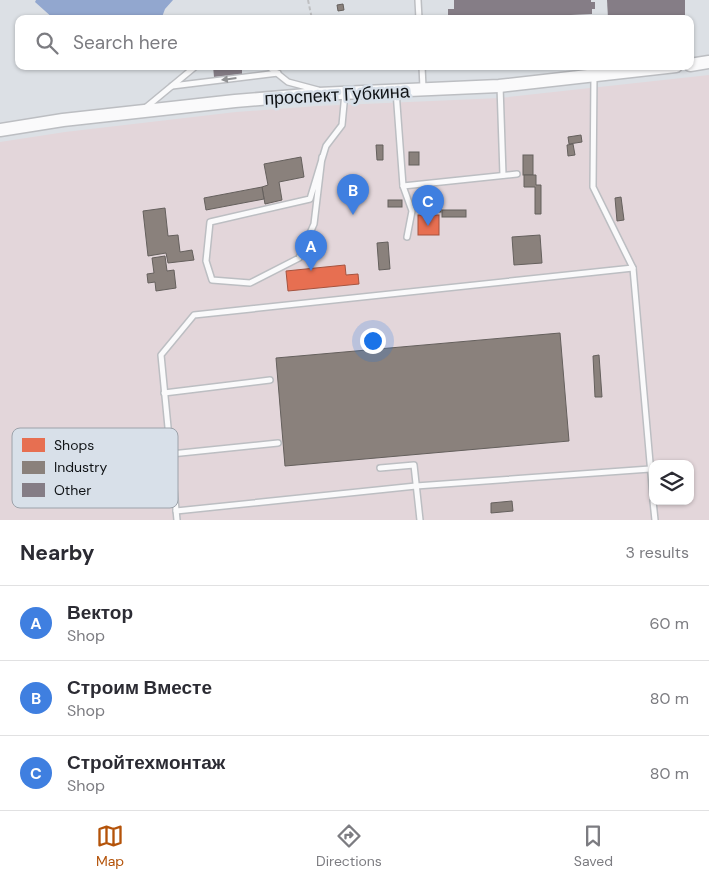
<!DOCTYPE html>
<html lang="en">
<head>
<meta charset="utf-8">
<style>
  :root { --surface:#fff; --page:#f2f2f3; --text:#2b2b33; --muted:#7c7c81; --line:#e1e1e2; --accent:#b45309 }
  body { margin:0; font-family:"DM Sans",sans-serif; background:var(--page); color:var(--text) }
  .controls { position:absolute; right:15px; bottom:15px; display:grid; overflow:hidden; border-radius:10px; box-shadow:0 1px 4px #0004 }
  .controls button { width:45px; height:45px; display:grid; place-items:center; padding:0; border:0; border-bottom:1px solid var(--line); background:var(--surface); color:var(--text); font:25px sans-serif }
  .you { position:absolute; left:372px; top:340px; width:18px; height:18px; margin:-12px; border:4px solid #fff; border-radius:50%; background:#1a73e8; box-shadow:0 0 0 8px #1a73e833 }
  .badge { display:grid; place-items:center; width:32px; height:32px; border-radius:50%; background:var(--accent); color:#fff; font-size:16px; font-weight:700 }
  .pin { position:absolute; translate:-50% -41px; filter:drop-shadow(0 1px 2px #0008) }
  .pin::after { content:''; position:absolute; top:26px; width:18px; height:15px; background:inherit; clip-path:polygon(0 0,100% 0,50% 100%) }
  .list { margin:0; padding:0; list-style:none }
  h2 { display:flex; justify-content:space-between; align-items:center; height:65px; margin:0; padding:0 20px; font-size:21px }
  h2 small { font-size:16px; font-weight:400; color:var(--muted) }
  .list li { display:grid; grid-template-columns:32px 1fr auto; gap:15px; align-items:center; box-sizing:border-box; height:75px; padding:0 20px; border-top:1px solid var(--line) }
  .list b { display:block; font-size:19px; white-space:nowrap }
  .list p { margin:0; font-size:16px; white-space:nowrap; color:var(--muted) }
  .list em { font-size:16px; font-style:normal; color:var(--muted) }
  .icon { flex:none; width:28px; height:28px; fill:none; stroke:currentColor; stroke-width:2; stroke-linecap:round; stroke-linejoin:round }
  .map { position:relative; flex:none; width:709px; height:520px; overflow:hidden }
  .search { position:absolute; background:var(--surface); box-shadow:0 1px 4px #0004; left:15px; right:15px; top:15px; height:55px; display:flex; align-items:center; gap:12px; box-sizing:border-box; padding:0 18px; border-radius:10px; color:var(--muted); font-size:19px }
  .sheet { height:290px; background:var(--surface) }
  nav { display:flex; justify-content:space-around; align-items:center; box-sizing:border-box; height:70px; border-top:1px solid var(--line); background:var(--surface); font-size:14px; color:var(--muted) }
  nav a { display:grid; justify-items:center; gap:2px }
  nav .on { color:var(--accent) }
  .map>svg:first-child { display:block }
  .industrial { fill:#e3d6da; fill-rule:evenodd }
  .water { fill:#92a7cf }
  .shops { fill:#e76f51; stroke:#a6533f }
  .industry { fill:#8a817c; stroke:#65605d }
  .building { fill:#857d86 }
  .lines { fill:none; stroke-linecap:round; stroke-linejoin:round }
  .service-casing { stroke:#bcbec2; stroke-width:8 }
  .tertiary-casing { stroke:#bcbec2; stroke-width:15 }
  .path { stroke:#bebfc1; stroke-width:2; stroke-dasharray:4 2.5; stroke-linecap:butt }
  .service { stroke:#fafafb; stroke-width:5 }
  .tertiary { stroke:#fafafb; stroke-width:12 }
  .oneway { fill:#919294 }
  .labels { text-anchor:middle; stroke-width:5; stroke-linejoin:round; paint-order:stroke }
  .street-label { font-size:18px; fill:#101316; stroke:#d8e0e9 }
  .key { fill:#d8e0e9; stroke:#9ca2aa; stroke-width:1 }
  .key-label { font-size:14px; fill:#101316 }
</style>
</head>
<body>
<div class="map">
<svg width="709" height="520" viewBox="0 0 709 520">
  <rect width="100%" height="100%" fill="#dce0e5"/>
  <!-- industrial -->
  <path class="industrial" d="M709 75V520H0V142L65 132 236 112 318 106 500 98ZM653 464H690V501H653Z"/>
  <!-- water -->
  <polygon class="water" points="36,0 173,0 165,9 162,17 160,16 158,19 149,17 148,19 54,19 35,2"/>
  <!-- shops -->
  <g class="shops">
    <rect x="418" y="215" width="21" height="20"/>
    <polygon points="345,265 346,275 358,274 359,284 288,291 286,271"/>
  </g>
  <!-- industry -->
  <g class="industry">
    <polygon points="343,4 344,10 338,11 337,5"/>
    <polygon points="581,135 582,142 569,144 568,137"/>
    <polygon points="573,144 575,155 568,156 567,145"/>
    <polygon points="376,145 383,145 383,160 377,160"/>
    <rect x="409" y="152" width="10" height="13"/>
    <rect x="523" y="155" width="10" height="20"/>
    <polygon points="301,157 304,177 279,182 282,200 265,204 262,187 268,185 264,164"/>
    <polygon points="524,175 536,175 536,185 541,185 541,214 535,214 535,187 524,187"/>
    <polygon points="262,187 264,199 206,210 204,198"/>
    <rect x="418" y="190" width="8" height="15"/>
    <rect x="426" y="194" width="15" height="18"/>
    <polygon points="621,197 624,220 617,221 615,198"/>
    <rect x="388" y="200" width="14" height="7"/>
    <polygon points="165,208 168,236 178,235 180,252 192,250 194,260 168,263 166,253 148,256 143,211"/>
    <rect x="442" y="210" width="24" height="7"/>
    <polygon points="540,235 542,263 514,265 512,237"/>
    <polygon points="388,242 390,269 379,270 377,243"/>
    <polygon points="165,256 167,271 174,270 176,288 156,291 155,282 148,283 147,274 154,273 152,258"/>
    <polygon points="560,333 569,441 285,466 276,358"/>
    <polygon points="599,355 602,397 595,397 593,356"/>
    <polygon points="512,501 513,511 491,513 491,503"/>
  </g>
  <!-- building -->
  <g class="building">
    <polygon points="454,0 591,0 591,2 595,2 595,9 592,9 592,14 488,19 448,19 448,9 454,9"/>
    <polygon points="607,0 685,0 685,15 608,18"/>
    <polygon points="213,66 242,66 242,74 214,77"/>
  </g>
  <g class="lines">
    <defs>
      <g id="service">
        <polyline points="418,0 419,19"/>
        <polyline points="268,66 288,82 318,90"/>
        <polyline points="422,66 423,88"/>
        <polyline points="594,76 593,187 633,268 653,497"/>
        <polyline points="172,86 278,73"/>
        <polyline points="500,86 503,175"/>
        <polyline points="396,91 403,186 412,211 407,237"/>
        <polyline points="144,109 196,66"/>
        <polyline points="322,157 314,224 299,258 250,283 212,280 206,261 210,222 310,199 326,146 342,125 345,93"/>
        <polyline points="403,186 517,174"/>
        <polyline points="164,393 270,380"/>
        <polyline points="171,454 278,443"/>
        <polyline points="380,468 414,465 420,520"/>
        <polyline points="653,501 655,520"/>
        <polyline points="176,511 416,486 650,469"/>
        <polyline points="177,520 161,355 194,315 633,268"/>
      </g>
      <g id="tertiary">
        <polyline points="690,65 709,62"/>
        <polyline points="0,130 63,120 235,101 318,94 499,86 676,66"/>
      </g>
    </defs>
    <!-- service casing -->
    <use href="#service" class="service-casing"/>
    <!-- tertiary casing -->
    <use href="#tertiary" class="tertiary-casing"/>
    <!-- path -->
    <polyline class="path" points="308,0 312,19"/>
    <!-- service -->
    <use href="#service" class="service"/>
    <!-- tertiary -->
    <use href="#tertiary" class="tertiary"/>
  </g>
  <!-- one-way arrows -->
  <defs><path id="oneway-solid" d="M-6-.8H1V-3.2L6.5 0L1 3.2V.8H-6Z" transform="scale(1.25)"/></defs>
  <use class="oneway" href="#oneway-solid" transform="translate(229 79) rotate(173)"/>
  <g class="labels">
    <!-- street labels -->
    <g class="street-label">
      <text transform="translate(337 95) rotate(-3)" y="6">проспект Губкина</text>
    </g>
  </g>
  <!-- legend -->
  <rect x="12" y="428" width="166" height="80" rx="8" class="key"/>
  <rect x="22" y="438" width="23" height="14" fill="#e76f51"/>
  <rect x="22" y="461" width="23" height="13" fill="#8a817c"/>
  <rect x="22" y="483" width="23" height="14" fill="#857d86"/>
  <g class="key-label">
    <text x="54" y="450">Shops</text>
    <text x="54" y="472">Industry</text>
    <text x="54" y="495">Other</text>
  </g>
</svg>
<div class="controls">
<button><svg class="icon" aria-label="layers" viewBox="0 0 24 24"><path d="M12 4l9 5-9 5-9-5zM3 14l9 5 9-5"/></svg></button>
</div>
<div class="you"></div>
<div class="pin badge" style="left:311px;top:271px;background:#3f7fe0">A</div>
<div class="pin badge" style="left:353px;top:215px;background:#3f7fe0">B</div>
<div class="pin badge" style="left:428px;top:226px;background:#3f7fe0">C</div>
<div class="search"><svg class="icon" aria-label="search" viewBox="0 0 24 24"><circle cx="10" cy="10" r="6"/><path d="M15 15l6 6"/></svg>Search here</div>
</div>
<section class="sheet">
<h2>Nearby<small>3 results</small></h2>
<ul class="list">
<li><span class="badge" style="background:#3f7fe0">A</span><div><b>Вектор</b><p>Shop</p></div><em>60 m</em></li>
<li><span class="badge" style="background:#3f7fe0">B</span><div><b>Строим Вместе</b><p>Shop</p></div><em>80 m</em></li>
<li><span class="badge" style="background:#3f7fe0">C</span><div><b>Стройтехмонтаж</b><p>Shop</p></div><em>80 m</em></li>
</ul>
</section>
<nav>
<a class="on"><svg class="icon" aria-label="map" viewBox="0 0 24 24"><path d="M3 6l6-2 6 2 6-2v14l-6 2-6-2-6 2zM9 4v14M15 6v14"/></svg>Map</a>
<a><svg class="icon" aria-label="directions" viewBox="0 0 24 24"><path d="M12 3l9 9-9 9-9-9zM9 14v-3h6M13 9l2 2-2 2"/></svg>Directions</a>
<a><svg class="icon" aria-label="saved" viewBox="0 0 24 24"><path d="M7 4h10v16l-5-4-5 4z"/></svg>Saved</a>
</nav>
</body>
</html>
